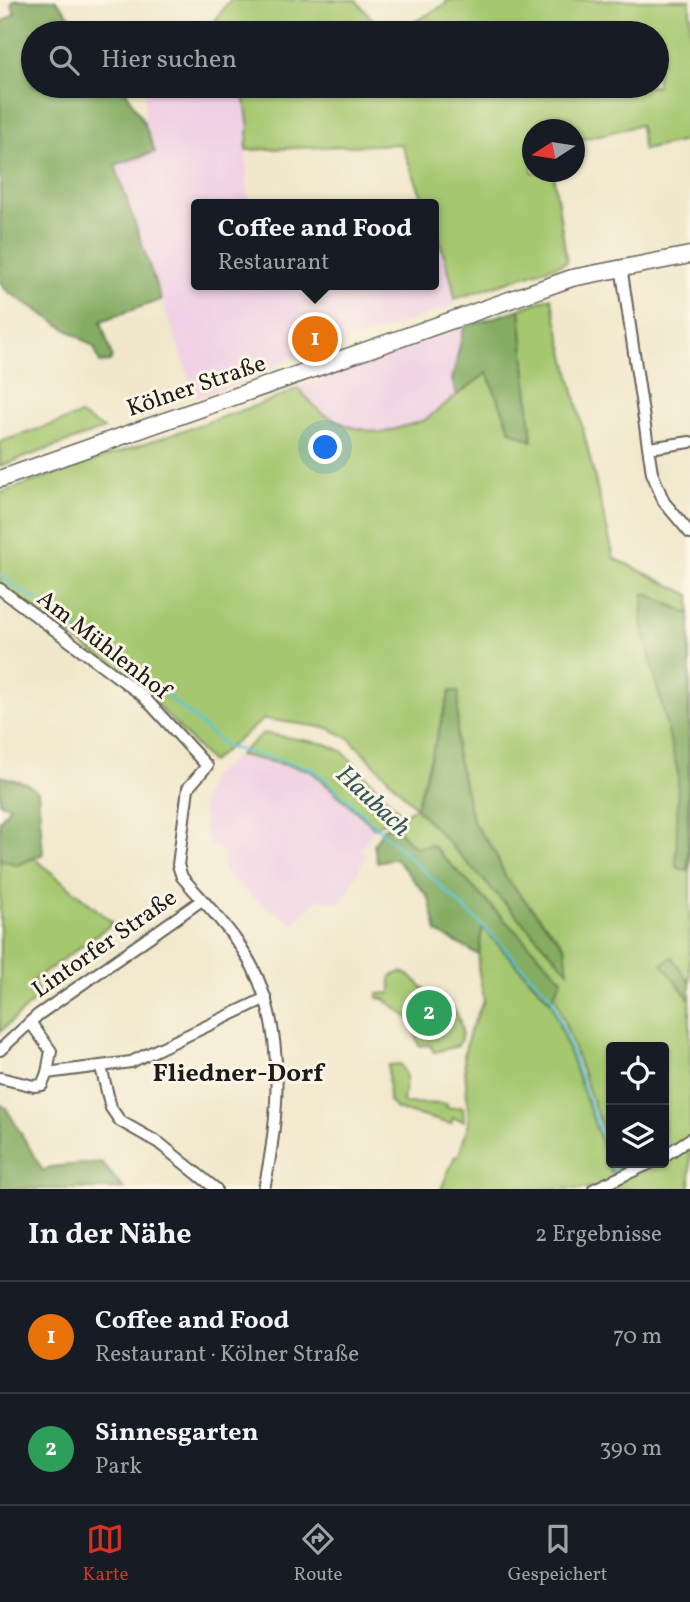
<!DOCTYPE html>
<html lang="de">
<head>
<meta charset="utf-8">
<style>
  :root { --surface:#171b24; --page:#20242c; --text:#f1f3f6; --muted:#9ea1a6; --line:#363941; --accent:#d93025 }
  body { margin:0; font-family:Vollkorn,serif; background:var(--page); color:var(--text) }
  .controls { position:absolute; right:21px; bottom:21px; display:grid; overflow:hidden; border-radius:7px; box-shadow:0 2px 5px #0004 }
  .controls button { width:63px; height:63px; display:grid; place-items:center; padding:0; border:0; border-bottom:2px solid var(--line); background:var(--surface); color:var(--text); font:35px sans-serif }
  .compass { position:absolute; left:522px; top:119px; width:63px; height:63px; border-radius:50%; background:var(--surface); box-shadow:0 2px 5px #0004; rotate:258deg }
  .you { position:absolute; left:326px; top:448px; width:24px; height:24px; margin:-18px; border:5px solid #fff; border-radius:50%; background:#1a73e8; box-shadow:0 0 0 10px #1a73e833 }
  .badge { display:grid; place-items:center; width:46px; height:46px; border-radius:50%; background:var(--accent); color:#fff; font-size:23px; font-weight:700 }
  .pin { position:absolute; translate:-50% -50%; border:4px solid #fff; box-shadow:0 2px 7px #0006 }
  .popup { position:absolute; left:191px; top:199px; width:248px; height:91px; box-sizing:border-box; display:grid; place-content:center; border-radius:7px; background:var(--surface); filter:drop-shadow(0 2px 5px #0005); font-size:23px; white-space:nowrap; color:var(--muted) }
  .popup b { font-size:26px; color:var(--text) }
  .popup::after { content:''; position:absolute; left:50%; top:100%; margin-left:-14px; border:14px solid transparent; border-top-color:var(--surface) }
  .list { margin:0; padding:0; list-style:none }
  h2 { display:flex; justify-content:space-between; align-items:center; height:91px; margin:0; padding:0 28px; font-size:30px }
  h2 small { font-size:23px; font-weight:400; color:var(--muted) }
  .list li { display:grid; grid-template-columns:46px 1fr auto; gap:21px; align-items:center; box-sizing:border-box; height:112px; padding:0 28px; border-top:2px solid var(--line) }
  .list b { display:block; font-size:26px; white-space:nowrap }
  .list p { margin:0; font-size:23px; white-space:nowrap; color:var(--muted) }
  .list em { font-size:23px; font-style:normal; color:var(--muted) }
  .icon { flex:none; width:38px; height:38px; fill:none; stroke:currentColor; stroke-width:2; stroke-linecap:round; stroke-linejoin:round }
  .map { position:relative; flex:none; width:690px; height:1189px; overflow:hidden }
  .search { position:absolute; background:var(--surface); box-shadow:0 2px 5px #0004; left:21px; right:21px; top:21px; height:77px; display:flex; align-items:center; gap:18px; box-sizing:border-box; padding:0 24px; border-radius:38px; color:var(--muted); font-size:26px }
  .sheet { height:315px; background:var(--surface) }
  nav { display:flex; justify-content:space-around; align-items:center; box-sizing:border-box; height:98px; border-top:2px solid var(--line); background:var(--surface); font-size:19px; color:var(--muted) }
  nav a { display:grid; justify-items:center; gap:4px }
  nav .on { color:var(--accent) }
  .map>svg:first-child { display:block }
  .built { fill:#f0d0e5 }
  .green { fill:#a5c770; stroke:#607246; stroke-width:2 }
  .forest { fill:#84ac62; stroke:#50643f; stroke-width:2 }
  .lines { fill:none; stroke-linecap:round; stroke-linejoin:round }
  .stream { stroke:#5bc7d3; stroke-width:2.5 }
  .minor-casing { stroke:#67635a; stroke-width:14 }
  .primary-casing { stroke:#67635a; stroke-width:19 }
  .minor { stroke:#fff; stroke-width:10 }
  .primary { stroke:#fff; stroke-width:16 }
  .labels { text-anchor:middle; stroke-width:6; stroke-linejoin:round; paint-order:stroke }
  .street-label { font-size:24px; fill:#1c1c1c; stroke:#fcf5e5 }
  .water-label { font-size:26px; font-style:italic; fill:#32585c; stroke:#fcf5e5 }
  .neighbourhood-label { font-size:26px; font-weight:bold; fill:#1c1c1c; stroke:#fcf5e5 }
</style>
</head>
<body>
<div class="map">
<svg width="690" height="1189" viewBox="0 0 690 1189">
  <rect width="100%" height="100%" fill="#fcf5e5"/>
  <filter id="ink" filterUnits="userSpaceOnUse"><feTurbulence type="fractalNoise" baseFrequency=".0143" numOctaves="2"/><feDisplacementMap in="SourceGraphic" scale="14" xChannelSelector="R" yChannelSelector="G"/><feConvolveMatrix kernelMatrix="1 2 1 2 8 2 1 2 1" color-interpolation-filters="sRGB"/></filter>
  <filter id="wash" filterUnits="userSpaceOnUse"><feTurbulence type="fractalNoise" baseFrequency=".00686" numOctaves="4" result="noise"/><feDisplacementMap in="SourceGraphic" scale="28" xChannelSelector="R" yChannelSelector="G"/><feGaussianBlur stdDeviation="1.57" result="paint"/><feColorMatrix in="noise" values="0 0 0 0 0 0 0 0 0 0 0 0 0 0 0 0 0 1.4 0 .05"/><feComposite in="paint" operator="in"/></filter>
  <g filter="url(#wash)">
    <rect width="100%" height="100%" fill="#f1e8cc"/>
    <!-- built -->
    <g class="built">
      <polygon points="146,86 243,88 249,127 246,150 248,204 196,204 196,285 434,285 434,229 451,275 455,305 343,344 327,345 286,360 256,377 196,398 115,165 155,151 144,123"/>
      <polygon points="421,194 425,204 361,204"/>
      <polygon points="464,327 452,380 457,395 425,420 382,433 351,427 321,413 298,388"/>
      <polygon points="239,755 310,770 375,828 360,850 367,854 342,903 319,899 293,924 250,896 222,868 225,854 206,841 202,801 211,777"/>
    </g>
    <!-- green -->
    <g class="green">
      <polygon points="230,0 356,0 384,33 206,33"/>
      <path d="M446 0H690V140L643 150 640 125 575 141 574 130H532V172H553L567 262 455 299C451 265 434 239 434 204H425L401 144 246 150 249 127 243 88 233 86H657V33H395L446 4Z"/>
      <polygon points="551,297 614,558 690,595 690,614 645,593 690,617 690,1189 441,1189 455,1156 459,1155 469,1123 464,1055 470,1031 484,1000 478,968 481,926 551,1002 616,1184 621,1181 615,1163 664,1163 664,1047 611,1047 611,1153 555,996 392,824 416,807 349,738 328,728 264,719 211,762 139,686 0,584 0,493 272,400 298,388 321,413 351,427 382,433 425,420 487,372 511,431 532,440 520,309"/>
      <polygon points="80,415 104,429 0,466 0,442"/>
      <polygon points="263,733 326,744 342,751 399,811 375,828 310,770 239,755"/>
      <polygon points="34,858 113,923 33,981 40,995 0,1032 0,859 17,865"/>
      <path d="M401 972C413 975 417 984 427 991 433 995 442 997 447 1002 458 1012 468 1033 457 1046L434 1052 430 1045 419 1046 414 1029 419 1026 384 999 378 998V994L391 993V976Z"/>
      <polygon points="401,1064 406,1077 403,1103 447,1104 447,1108 463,1107 464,1121 453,1118 451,1124 396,1109 389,1101 388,1065"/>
    </g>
    <!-- forest -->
    <g class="forest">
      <polygon points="15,0 56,0 84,33 33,33 33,86 123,86 144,123 155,152 115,165 161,300 101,321 112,357 110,362 100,363 94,347 7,291 0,282 0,24 15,13 11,4"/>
      <polygon points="520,309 532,441 511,431 487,373 457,395 452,380 464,327"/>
      <polygon points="644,593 690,614 688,871 676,867 678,773 642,623"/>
      <polygon points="450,691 459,692 456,751 473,822 495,852 506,878 565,947 568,971 416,808"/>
      <polygon points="0,776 26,783 38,792 43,854 17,865 0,859 0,820 10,806 0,803"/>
      <polygon points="392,824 414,847 432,845 562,979 551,1002 482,927 479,955 437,932 429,898 395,858 377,862 374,844 384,828"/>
      <polygon points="672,957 690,983 690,1000 662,964"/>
      <polygon points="0,1104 6,1108 43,1171 50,1167 101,1162 124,1189 0,1189"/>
    </g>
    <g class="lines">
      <!-- stream -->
      <g class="stream">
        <polyline points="0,575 162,691 227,747 313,768 476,919 552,998 611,1162"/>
        <polyline points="611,1163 616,1176"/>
      </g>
    </g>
  </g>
  <g filter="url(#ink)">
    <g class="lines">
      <defs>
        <g id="minor">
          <polyline points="621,266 652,473 664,502 690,533"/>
          <polyline points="649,448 690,442"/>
          <path d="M0 589 143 696 207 766 188 788 178 865 182 877C203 901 228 926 244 952 287 1020 280 1114 264 1189"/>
          <polyline points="30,1022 51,1051 47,1073"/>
          <polyline points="0,1050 38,1015 202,900"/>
          <polyline points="101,1067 111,1108 120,1121 159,1143 216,1189"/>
          <polyline points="0,1078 34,1086 42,1085 47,1073 131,1062 266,998"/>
          <polyline points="664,1156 690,1139"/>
          <polyline points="594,1189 651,1163"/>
        </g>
        <polyline id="primary" points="0,479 572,278 690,255"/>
      </defs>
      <!-- minor casing -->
      <use href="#minor" class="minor-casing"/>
      <!-- primary casing -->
      <use href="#primary" class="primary-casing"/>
      <!-- minor -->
      <use href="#minor" class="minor"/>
      <!-- primary -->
      <use href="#primary" class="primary"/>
    </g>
  </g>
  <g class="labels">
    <!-- street labels -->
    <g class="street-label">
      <text transform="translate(196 385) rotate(-19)" y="8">Kölner Straße</text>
      <text transform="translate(104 644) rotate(38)" y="8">Am Mühlenhof</text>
      <text transform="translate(104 943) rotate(-35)" y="8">Lintorfer Straße</text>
    </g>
    <!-- water labels -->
    <g class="water-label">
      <text transform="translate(374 800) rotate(43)" y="9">Haubach</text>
    </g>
    <!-- neighbourhood labels -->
    <g class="neighbourhood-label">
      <text x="238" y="1081">Fliedner-Dorf</text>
    </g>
  </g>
</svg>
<div class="controls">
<button><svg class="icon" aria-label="locate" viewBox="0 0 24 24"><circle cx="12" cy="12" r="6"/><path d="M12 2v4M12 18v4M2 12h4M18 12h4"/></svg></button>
<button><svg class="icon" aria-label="layers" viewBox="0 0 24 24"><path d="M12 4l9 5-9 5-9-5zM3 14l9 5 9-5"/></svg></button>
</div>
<svg class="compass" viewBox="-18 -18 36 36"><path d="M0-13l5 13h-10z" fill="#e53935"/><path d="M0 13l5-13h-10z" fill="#9ea1a6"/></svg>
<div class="you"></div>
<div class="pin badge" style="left:315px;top:339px;background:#e8710a">1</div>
<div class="popup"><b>Coffee and Food</b>Restaurant</div>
<div class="pin badge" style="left:429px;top:1013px;background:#2e9e5b">2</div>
<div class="search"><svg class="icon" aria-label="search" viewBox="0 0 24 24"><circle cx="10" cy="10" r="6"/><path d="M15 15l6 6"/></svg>Hier suchen</div>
</div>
<section class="sheet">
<h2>In der Nähe<small>2 Ergebnisse</small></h2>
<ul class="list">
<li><span class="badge" style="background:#e8710a">1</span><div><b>Coffee and Food</b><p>Restaurant · Kölner Straße</p></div><em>70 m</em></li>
<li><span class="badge" style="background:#2e9e5b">2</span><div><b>Sinnesgarten</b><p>Park</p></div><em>390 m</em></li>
</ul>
</section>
<nav>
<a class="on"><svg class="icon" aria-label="map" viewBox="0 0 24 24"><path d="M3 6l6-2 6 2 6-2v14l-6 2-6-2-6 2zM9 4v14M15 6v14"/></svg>Karte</a>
<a><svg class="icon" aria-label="directions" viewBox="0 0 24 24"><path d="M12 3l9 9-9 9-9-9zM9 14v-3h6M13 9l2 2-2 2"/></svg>Route</a>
<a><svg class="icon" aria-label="saved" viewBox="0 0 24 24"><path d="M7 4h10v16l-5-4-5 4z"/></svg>Gespeichert</a>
</nav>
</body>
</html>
